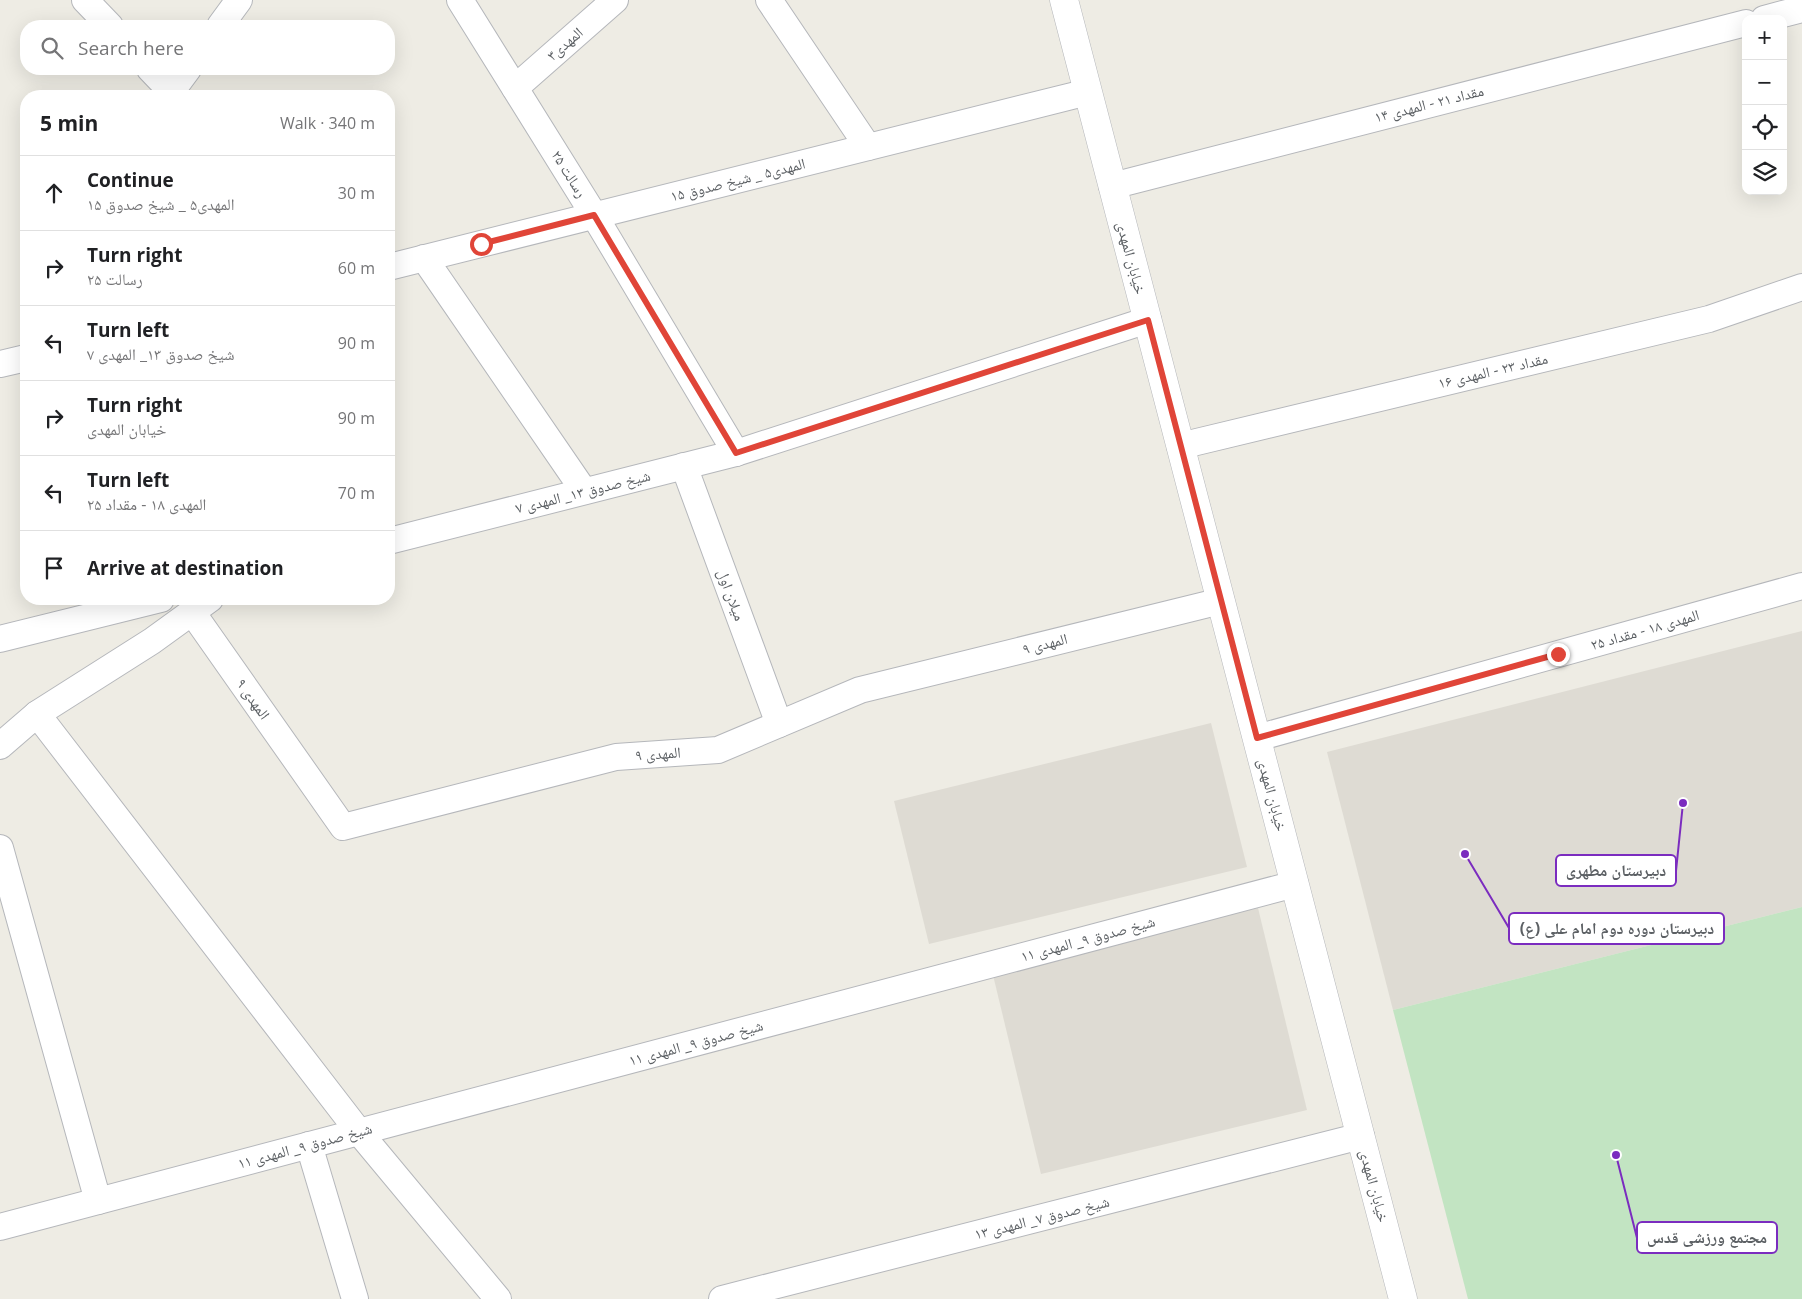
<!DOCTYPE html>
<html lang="en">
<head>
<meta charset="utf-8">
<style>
  :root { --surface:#fff; --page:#f6f6f6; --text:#202124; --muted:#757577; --line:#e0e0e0 }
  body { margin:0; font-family:"Open Sans","Noto Naskh Arabic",sans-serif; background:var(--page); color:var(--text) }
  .controls { position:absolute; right:15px; top:15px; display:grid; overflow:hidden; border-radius:10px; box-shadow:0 5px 20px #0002 }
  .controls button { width:45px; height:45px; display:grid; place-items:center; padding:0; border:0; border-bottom:1px solid var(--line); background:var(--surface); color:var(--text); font:25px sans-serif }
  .stop { position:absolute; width:15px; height:15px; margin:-11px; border:4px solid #e04538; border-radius:50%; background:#fff }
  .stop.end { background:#e04538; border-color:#fff; box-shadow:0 1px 5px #0008 }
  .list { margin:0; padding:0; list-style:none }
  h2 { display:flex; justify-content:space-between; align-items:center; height:65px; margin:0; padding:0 20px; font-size:21px }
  h2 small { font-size:16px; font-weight:400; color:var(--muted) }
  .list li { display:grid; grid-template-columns:32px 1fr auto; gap:15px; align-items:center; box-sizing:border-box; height:75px; padding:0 20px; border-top:1px solid var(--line) }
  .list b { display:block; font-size:19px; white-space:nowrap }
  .list p { margin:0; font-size:16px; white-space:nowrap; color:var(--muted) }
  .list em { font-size:16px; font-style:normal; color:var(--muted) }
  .icon { flex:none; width:28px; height:28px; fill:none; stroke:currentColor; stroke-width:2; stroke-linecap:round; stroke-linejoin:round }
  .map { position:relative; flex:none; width:1802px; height:1299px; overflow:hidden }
  .search { position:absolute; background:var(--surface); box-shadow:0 5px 20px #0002; left:20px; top:20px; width:375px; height:55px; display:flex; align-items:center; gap:12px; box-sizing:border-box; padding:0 18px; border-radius:20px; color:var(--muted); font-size:19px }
  .panel { position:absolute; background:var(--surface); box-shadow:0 5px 20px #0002; left:20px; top:90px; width:375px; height:515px; border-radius:20px }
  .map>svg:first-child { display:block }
  .education { fill:#dedbd3 }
  .green { fill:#c2e4c2 }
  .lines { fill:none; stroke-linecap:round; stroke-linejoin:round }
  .minor-casing { stroke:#b5b7bb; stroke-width:28 }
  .tertiary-casing { stroke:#b5b7bb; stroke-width:29 }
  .minor { stroke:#fff; stroke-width:26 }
  .tertiary { stroke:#fff; stroke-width:28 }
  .route { stroke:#e04538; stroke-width:6 }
  .labels { text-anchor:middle; stroke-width:4; stroke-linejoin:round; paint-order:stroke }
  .street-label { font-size:15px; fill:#5c6064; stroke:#fff }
  .leader { fill:none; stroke:#7b2cbf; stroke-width:2 }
  .callout-dot { fill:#7b2cbf; stroke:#fff; stroke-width:2 }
  .callout { fill:#fff; stroke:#7b2cbf; stroke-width:2 }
  .callout-label { font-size:16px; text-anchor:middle; font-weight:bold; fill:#5c6064 }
</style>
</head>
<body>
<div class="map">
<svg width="1802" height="1299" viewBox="0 0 1802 1299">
  <rect width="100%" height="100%" fill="#eeece4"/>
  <!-- education -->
  <g class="education">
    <polygon points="1802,631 1802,907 1393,1010 1327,752"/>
    <polygon points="1211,723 1247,867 929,944 894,801"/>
    <polygon points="1258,908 1307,1110 1041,1174 992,971"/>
  </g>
  <!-- green -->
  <polygon class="green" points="1802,907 1802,1299 1468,1299 1393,1010"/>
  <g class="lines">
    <defs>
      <g id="minor">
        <polyline points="85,0 110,26"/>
        <polyline points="460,0 594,215 736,453"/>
        <polyline points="769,0 868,147"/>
        <polyline points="1764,19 1802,9"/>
        <polyline points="220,26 239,0"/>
        <polyline points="150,69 172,92"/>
        <polyline points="515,88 615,0"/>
        <polyline points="168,96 188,69"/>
        <polyline points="1112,186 1746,23"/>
        <polyline points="424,258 584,491"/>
        <polyline points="389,267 1088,92"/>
        <polyline points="0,364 26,358"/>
        <polyline points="1180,446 1709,319 1802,287"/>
        <polyline points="684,466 779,724"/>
        <polyline points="389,541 736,453 1148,320"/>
        <polyline points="192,612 343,827 616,757 718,750 860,690 1221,601"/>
        <polyline points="0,639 161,599"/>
        <polyline points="37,714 359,1132 498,1299"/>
        <polyline points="1257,738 1802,586"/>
        <polyline points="0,746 37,714 152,641 210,599"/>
        <polyline points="0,848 98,1201"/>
        <polyline points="309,1145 355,1299"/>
        <polyline points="0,1227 1295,884"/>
        <polyline points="722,1299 1361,1136"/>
      </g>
      <polyline id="tertiary" points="1064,0 1403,1299"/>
    </defs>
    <!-- minor casing -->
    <use href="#minor" class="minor-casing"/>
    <!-- tertiary casing -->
    <use href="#tertiary" class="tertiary-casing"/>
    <!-- minor -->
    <use href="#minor" class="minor"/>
    <!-- tertiary -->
    <use href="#tertiary" class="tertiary"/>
  </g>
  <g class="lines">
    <!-- route -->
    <polyline class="route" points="481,244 594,215 736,453 1148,320 1257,738 1558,654"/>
  </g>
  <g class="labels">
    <!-- street labels -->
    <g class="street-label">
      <text transform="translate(565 44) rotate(-41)" y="5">المهدی۳</text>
      <text transform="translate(1429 104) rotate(-14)" y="5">مقداد ۲۱ - المهدی ۱۴</text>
      <text transform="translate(569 174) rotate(58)" y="5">رسالت ۲۵</text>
      <text transform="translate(738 180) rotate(-14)" y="5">المهدی۵ _ شیخ صدوق ۱۵</text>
      <text transform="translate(1131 258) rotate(75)" y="5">خیابان المهدی</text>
      <text transform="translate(1493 371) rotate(-13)" y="5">مقداد ۲۳ - المهدی ۱۶</text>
      <text transform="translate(583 492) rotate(-14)" y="5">شیخ صدوق ۱۳_ المهدی ۷</text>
      <text transform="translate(731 595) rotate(70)" y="5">میلان اول</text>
      <text transform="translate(1645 630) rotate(-16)" y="5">المهدی ۱۸ - مقداد ۲۵</text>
      <text transform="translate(1045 644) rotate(-14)" y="5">المهدی ۹</text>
      <text transform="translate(253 699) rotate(55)" y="5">المهدی ۹</text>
      <text transform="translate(658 754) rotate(-4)" y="5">المهدی ۹</text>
      <text transform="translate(1272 795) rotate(75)" y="5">خیابان المهدی</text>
      <text transform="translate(1088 939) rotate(-15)" y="5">شیخ صدوق ۹_ المهدی ۱۱</text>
      <text transform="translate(696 1043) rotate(-15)" y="5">شیخ صدوق ۹_ المهدی ۱۱</text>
      <text transform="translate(305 1146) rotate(-15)" y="5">شیخ صدوق ۹_ المهدی ۱۱</text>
      <text transform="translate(1374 1186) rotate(75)" y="5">خیابان المهدی</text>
      <text transform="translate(1042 1218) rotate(-14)" y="5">شیخ صدوق ۷_ المهدی ۱۳</text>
    </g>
  </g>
  <!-- callouts -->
  <path class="leader" d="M1683 803L1676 871M1465 854L1509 928M1616 1155L1637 1238"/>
  <g class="callout-dot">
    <circle cx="1683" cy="803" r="5"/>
    <circle cx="1465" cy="854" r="5"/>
    <circle cx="1616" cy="1155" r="5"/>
  </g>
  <g class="callout">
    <rect x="1556" y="855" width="120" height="31" rx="5"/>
    <rect x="1509" y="913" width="215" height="31" rx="5"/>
    <rect x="1637" y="1222" width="140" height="31" rx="5"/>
  </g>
  <g class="callout-label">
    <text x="1616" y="876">دبیرستان مطهری</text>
    <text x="1617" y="934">دبیرستان دوره دوم امام علی (ع)</text>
    <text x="1707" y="1243">مجتمع ورزشی قدس</text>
  </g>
</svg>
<div class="controls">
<button>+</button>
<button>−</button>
<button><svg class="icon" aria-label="locate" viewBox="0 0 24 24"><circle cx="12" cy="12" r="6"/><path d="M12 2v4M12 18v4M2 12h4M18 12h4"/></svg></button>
<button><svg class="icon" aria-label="layers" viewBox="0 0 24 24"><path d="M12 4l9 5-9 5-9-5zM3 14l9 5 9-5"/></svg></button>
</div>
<div class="stop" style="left:481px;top:244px"></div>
<div class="stop end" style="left:1558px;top:654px"></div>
<div class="search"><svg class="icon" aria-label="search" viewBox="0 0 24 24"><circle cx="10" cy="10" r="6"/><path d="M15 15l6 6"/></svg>Search here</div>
<section class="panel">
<h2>5 min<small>Walk · 340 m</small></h2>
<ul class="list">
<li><svg class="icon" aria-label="ahead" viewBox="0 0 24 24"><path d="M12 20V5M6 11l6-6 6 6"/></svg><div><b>Continue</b><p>المهدی۵ _ شیخ صدوق ۱۵</p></div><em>30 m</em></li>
<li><svg class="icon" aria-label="right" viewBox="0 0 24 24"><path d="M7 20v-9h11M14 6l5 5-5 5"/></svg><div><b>Turn right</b><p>رسالت ۲۵</p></div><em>60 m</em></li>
<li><svg class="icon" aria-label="left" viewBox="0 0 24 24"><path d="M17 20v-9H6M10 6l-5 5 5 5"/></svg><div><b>Turn left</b><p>شیخ صدوق ۱۳_ المهدی ۷</p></div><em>90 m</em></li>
<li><svg class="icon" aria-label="right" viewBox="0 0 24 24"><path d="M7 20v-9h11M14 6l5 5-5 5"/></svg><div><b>Turn right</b><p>خیابان المهدی</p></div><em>90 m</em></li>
<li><svg class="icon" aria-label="left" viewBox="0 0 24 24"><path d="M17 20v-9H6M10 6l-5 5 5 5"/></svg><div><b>Turn left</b><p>المهدی ۱۸ - مقداد ۲۵</p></div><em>70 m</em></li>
<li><svg class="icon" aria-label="arrive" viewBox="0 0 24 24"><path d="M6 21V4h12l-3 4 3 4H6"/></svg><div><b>Arrive at destination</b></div></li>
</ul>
</section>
</div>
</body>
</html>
